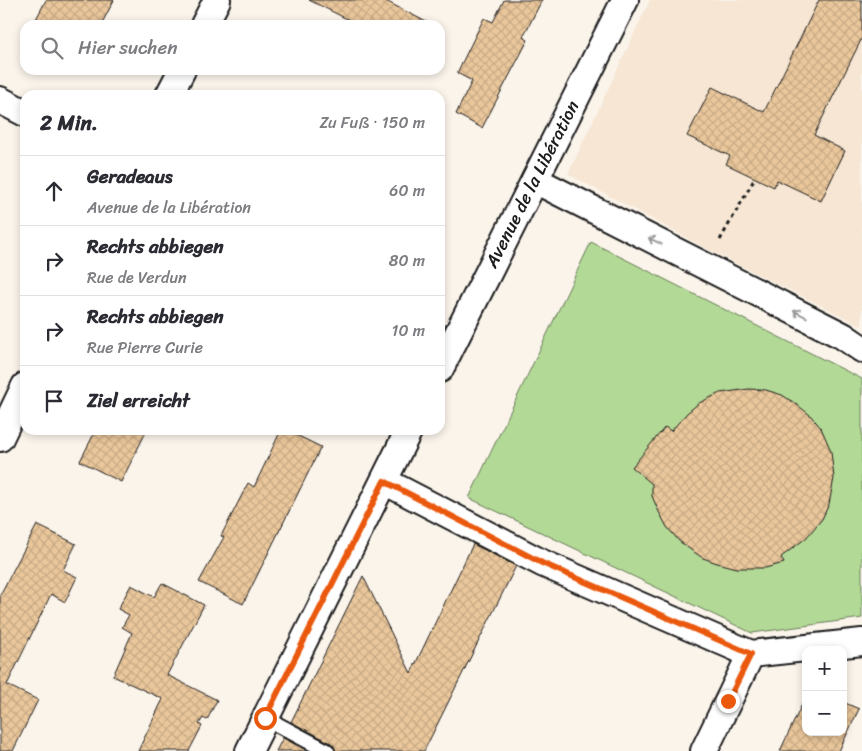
<!DOCTYPE html>
<html lang="de">
<head>
<meta charset="utf-8">
<style>
  :root { --surface:#fff; --page:#f7f7f7; --text:#2b2b33; --muted:#7c7c81; --line:#e1e1e2 }
  body { margin:0; font-family:Sriracha,sans-serif; background:var(--page); color:var(--text) }
  .controls { position:absolute; right:15px; bottom:15px; display:grid; overflow:hidden; border-radius:10px; box-shadow:0 2px 8px #0003 }
  .controls button { width:45px; height:45px; display:grid; place-items:center; padding:0; border:0; border-bottom:1px solid var(--line); background:var(--surface); color:var(--text); font:25px sans-serif }
  .stop { position:absolute; width:15px; height:15px; margin:-11px; border:4px solid #ea580c; border-radius:50%; background:#fff }
  .stop.end { background:#ea580c; border-color:#fff; box-shadow:0 1px 5px #0008 }
  .list { margin:0; padding:0; list-style:none }
  h2 { display:flex; justify-content:space-between; align-items:center; height:65px; margin:0; padding:0 20px; font-size:21px }
  h2 small { font-size:16px; font-weight:400; color:var(--muted) }
  .list li { display:grid; grid-template-columns:32px 1fr auto; gap:15px; align-items:center; box-sizing:border-box; height:70px; padding:0 20px; border-top:1px solid var(--line) }
  .list b { display:block; font-size:19px; white-space:nowrap }
  .list p { margin:0; font-size:16px; white-space:nowrap; color:var(--muted) }
  .list em { font-size:16px; font-style:normal; color:var(--muted) }
  .icon { flex:none; width:28px; height:28px; fill:none; stroke:currentColor; stroke-width:2; stroke-linecap:round; stroke-linejoin:round }
  .map { position:relative; flex:none; width:862px; height:751px; overflow:hidden }
  .search { position:absolute; background:var(--surface); box-shadow:0 2px 8px #0003; left:20px; top:20px; width:425px; height:55px; display:flex; align-items:center; gap:12px; box-sizing:border-box; padding:0 18px; border-radius:15px; color:var(--muted); font-size:19px }
  .panel { position:absolute; background:var(--surface); box-shadow:0 2px 8px #0003; left:20px; top:90px; width:425px; height:345px; border-radius:15px }
  .map>svg:first-child { display:block }
  .built { fill:#f6e6d3 }
  .park { fill:#b2d995; stroke:#677a58 }
  .building { fill:url(#building-cross-hatch); stroke:#1c1c1c }
  .lines { fill:none; stroke-linecap:round; stroke-linejoin:round }
  .service-casing { stroke:#1c1c1c; stroke-width:18 }
  .minor-casing { stroke:#1c1c1c; stroke-width:30 }
  .path { stroke:#1c1c1c; stroke-width:3; stroke-dasharray:4 4; stroke-linecap:butt }
  .service { stroke:#fff; stroke-width:14 }
  .minor { stroke:#fff; stroke-width:26 }
  .oneway { stroke:#999 }
  .route { stroke:#ea580c; stroke-width:6 }
  .labels { text-anchor:middle; stroke-width:4; stroke-linejoin:round; paint-order:stroke }
  .street-label { font-size:18px; fill:#1c1c1c; stroke:#fff }
</style>
</head>
<body>
<div class="map">
<svg width="862" height="751" viewBox="0 0 862 751">
  <defs>
    <pattern id="building-cross-hatch" width="8" height="8" patternUnits="userSpaceOnUse" patternTransform="scale(1.25)"><rect width="8" height="8" fill="#eac79b"/><path d="M0 0l8 8M0 8l8-8" fill="none" stroke="#c8aa85"/></pattern>
  </defs>
  <rect width="100%" height="100%" fill="#fbf4eb"/>
  <filter id="ink" filterUnits="userSpaceOnUse"><feTurbulence type="fractalNoise" baseFrequency=".02" numOctaves="2"/><feDisplacementMap in="SourceGraphic" scale="10" xChannelSelector="R" yChannelSelector="G"/><feConvolveMatrix kernelMatrix="1 2 1 2 8 2 1 2 1" color-interpolation-filters="sRGB"/></filter>
  <g filter="url(#ink)">
    <!-- built -->
    <polygon class="built" points="650,0 862,0 862,326 713,252 568,174"/>
    <!-- park -->
    <polygon class="park" points="591,242 862,379 862,618 752,633 469,498"/>
    <!-- building -->
    <g class="building">
      <polygon points="46,0 114,0 101,25 33,25"/>
      <polygon points="309,0 384,0 432,25 359,25"/>
      <polygon points="504,0 542,0 523,37 528,40 482,128 456,114 472,81 457,73 484,18 493,22"/>
      <polygon points="819,0 862,0 862,38 814,135 845,151 821,201 777,180 774,187 726,164 730,156 687,136 712,87 764,112"/>
      <polygon points="749,389 766,390 782,395 796,404 810,415 821,428 828,444 831,452 834,478 829,504 822,519 806,538 781,557 784,563 765,568 737,568 717,563 703,558 691,550 679,541 667,527 658,510 652,496 652,484 632,467 665,427 671,431 687,413 699,403 720,393"/>
      <polygon points="96,430 147,430 121,482 80,461"/>
      <polygon points="281,430 286,430 321,447 243,604 199,582 224,537 221,536 248,483 254,487"/>
      <polygon points="37,525 76,544 63,570 77,577 65,602 51,594 7,685 38,700 13,751 0,751 0,595"/>
      <polygon points="473,544 516,566 424,751 336,751 331,743 291,722 363,576 411,673"/>
      <polygon points="162,583 204,605 167,675 217,700 207,720 203,718 199,724 202,726 189,751 138,751 163,699 113,676 132,633 122,627 129,615 118,609 131,585 154,597"/>
      <polygon points="806,696 806,732 843,732 843,702 859,709 839,751 780,751"/>
      <polygon points="283,738 308,751 276,751"/>
    </g>
    <g class="lines">
      <defs>
        <polyline id="service" points="265,718 327,751"/>
        <g id="minor">
          <polyline points="204,25 217,0"/>
          <polyline points="169,95 182,70"/>
          <polyline points="0,100 25,113"/>
          <polyline points="535,180 843,336 862,349"/>
          <polyline points="440,369 625,0"/>
          <polyline points="0,438 25,386"/>
          <polyline points="384,481 542,563 751,654 862,642"/>
          <polyline points="249,751 409,430"/>
          <polyline points="704,751 751,654"/>
        </g>
      </defs>
      <!-- service casing -->
      <use href="#service" class="service-casing"/>
      <!-- minor casing -->
      <use href="#minor" class="minor-casing"/>
      <!-- path -->
      <polyline class="path" points="720,240 755,178"/>
      <!-- service -->
      <use href="#service" class="service"/>
      <!-- minor -->
      <use href="#minor" class="minor"/>
    </g>
    <!-- one-way arrows -->
    <defs><path id="oneway-shaft" d="M-6 0H5M1.5-3L5.5 0L1.5 3" fill="none" stroke-width="1.6" stroke-linecap="round" stroke-linejoin="round" transform="scale(1.25)"/></defs>
    <g class="oneway">
      <use href="#oneway-shaft" transform="translate(655 241) rotate(-153)"/>
      <use href="#oneway-shaft" transform="translate(800 314) rotate(-153)"/>
    </g>
  </g>
  <g class="lines" filter="url(#ink)">
    <!-- route -->
    <polyline class="route" points="265,718 384,481 542,563 751,654 728,701"/>
  </g>
  <g class="labels">
    <!-- street labels -->
    <g class="street-label">
      <text transform="translate(532 184) rotate(-63)" y="6">Avenue de la Libération</text>
    </g>
  </g>
</svg>
<div class="controls">
<button>+</button>
<button>−</button>
</div>
<div class="stop" style="left:265px;top:718px"></div>
<div class="stop end" style="left:728px;top:701px"></div>
<div class="search"><svg class="icon" aria-label="search" viewBox="0 0 24 24"><circle cx="10" cy="10" r="6"/><path d="M15 15l6 6"/></svg>Hier suchen</div>
<section class="panel">
<h2>2 Min.<small>Zu Fuß · 150 m</small></h2>
<ul class="list">
<li><svg class="icon" aria-label="ahead" viewBox="0 0 24 24"><path d="M12 20V5M6 11l6-6 6 6"/></svg><div><b>Geradeaus</b><p>Avenue de la Libération</p></div><em>60 m</em></li>
<li><svg class="icon" aria-label="right" viewBox="0 0 24 24"><path d="M7 20v-9h11M14 6l5 5-5 5"/></svg><div><b>Rechts abbiegen</b><p>Rue de Verdun</p></div><em>80 m</em></li>
<li><svg class="icon" aria-label="right" viewBox="0 0 24 24"><path d="M7 20v-9h11M14 6l5 5-5 5"/></svg><div><b>Rechts abbiegen</b><p>Rue Pierre Curie</p></div><em>10 m</em></li>
<li><svg class="icon" aria-label="arrive" viewBox="0 0 24 24"><path d="M6 21V4h12l-3 4 3 4H6"/></svg><div><b>Ziel erreicht</b></div></li>
</ul>
</section>
</div>
</body>
</html>
